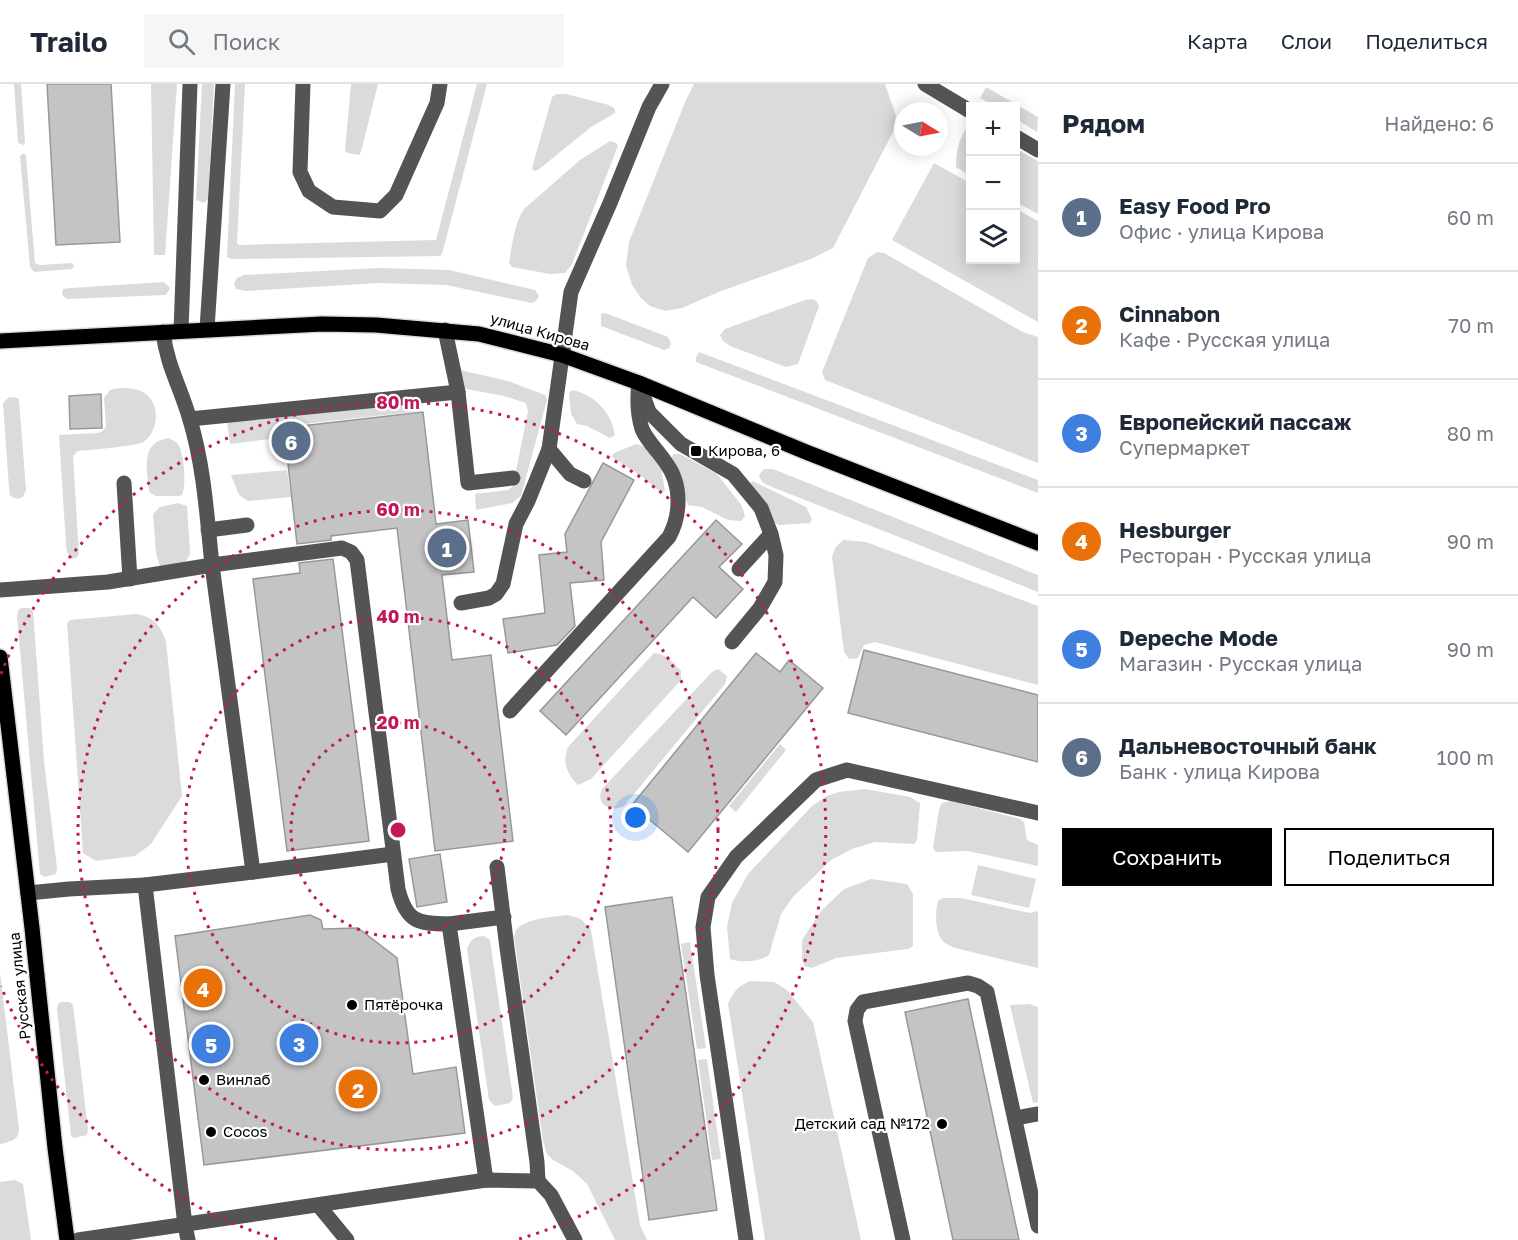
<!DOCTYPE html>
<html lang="ru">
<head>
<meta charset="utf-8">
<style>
  :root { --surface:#fff; --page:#f6f6f7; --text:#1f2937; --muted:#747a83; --line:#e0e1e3; --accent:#000 }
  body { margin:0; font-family:"Golos Text",sans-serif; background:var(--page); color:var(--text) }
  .controls { position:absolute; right:18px; top:18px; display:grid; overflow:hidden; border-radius:0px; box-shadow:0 3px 15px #0003 }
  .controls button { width:54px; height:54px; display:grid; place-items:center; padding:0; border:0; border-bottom:2px solid var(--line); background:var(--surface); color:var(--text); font:30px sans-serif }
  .compass { position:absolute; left:894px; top:18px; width:54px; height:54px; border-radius:50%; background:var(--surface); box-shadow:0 3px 15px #0003; rotate:100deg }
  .you { position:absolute; left:636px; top:734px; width:21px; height:21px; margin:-15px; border:4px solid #fff; border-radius:50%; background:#1a73e8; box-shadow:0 0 0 9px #1a73e833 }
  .badge { display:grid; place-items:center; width:39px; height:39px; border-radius:50%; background:var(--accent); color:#fff; font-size:20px; font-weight:700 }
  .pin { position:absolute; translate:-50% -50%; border:3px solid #fff; box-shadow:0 2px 6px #0006 }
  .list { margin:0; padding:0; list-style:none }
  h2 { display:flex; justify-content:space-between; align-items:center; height:78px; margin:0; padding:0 24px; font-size:26px }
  h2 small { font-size:20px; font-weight:400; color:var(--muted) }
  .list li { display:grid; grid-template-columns:39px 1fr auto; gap:18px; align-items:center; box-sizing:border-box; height:108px; padding:0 24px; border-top:2px solid var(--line) }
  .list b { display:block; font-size:22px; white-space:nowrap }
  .list p { margin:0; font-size:20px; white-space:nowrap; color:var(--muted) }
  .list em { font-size:20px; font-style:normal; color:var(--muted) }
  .actions { display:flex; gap:12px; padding:18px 24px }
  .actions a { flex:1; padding:14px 0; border:2px solid var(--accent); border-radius:0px; text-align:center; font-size:21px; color:var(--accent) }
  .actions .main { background:var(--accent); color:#fff }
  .icon { flex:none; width:33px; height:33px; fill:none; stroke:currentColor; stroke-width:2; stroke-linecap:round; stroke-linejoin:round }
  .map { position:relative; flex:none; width:1038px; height:1156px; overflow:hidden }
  header { display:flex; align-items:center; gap:36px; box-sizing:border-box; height:84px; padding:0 30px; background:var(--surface); border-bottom:2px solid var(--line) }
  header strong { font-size:28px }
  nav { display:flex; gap:33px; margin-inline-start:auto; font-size:21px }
  .search { width:420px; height:54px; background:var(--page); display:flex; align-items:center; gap:15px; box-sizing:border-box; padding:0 21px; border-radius:0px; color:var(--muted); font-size:22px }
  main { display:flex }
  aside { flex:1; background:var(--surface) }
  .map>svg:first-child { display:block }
  .green { fill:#dbdbdb }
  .building { fill:#c4c4c4; stroke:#989898; stroke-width:1.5 }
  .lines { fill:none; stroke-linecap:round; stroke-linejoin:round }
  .major-casing { stroke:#dbdbdb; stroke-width:18 }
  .minor { stroke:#545454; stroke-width:15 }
  .major { stroke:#000; stroke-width:15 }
  .ring { fill:none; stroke:#c2185b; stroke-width:3; stroke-dasharray:3 6 }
  .poi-dot { fill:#000; stroke:#fff; stroke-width:2 }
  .labels { text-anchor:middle; stroke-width:4.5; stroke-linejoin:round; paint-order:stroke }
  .street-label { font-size:15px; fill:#000; stroke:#fff }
  .poi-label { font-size:15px; fill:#000; stroke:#fff; text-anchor:start }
  .centre { fill:#c2185b; stroke:#fff; stroke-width:3 }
  .ring-label { font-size:18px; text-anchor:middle; font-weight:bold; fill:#c2185b; stroke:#fff; stroke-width:4.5; stroke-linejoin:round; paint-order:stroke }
</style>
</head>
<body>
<header>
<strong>Trailo</strong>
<div class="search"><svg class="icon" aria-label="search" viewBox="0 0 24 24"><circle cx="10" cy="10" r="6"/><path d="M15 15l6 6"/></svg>Поиск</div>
<nav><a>Карта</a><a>Слои</a><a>Поделиться</a></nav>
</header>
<main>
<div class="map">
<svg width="1038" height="1156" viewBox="0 0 1038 1156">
  <rect width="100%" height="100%" fill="#fff"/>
  <!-- green -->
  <g class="green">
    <polygon points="14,0 21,0 25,58 24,61 18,59"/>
    <polygon points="151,0 177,0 165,171 154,171"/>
    <polygon points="202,0 214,0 208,115 204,119 196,116"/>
    <polygon points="235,0 245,0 237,159 239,161 436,156 477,0 487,0 442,170 440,172 231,175 227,173"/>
    <polygon points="351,0 378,0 361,68 359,71 347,69 345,67"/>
    <polygon points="694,0 885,0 896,32 894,46 833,164 811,175 721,207 682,224 665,227 650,222 641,214 632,201 626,181 629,158 686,16"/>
    <polygon points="986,3 1038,33 1037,48 1016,35 1016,22 995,22 980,14"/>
    <polygon points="557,10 566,10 609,21 615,25 615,29 591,43 538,86 534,87 532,84 552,13"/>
    <path d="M970 40V92L956 83C956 66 959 53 970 40Z"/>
    <path d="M610 57 616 59 618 62 572 180 565 189 550 190 512 183 509 179C512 162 514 140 524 125L580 76Z"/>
    <polygon points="1016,65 1038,77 1038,130 1016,118"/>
    <polygon points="24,69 26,72 35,179 40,181 72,179 74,182 72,185 34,188 30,183 20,72"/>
    <polygon points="934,79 970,99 970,176 1016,176 1016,125 1038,137 1038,238 892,156"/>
    <polygon points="877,168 884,169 1023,248 1038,253 1038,379 825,296 822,288 868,174"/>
    <polygon points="379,184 449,186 535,206 539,212 536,217 532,219 446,201 379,199 246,207 236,205 234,200 237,194 244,191"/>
    <polygon points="164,198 170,204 166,211 67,215 62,211 63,205 71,204"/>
    <polygon points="813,215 817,218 819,222 798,280 786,283 730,262 723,257 720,251 725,245 805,216"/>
    <polygon points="605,229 668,253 671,259 669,264 664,266 601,242 601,230"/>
    <polygon points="699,268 1038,396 1038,409 696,278 696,273"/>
    <polygon points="460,286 508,297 545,311 547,316 521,412 512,419 476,426 475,410 508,406 513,402 528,327 526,319 504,312 461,304"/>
    <path d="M118 304C126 304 133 304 141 307 161 316 160 347 143 358 137 362 89 366 78 367L73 372 79 471 76 474 72 475 67 468 66 461 59 351 98 349 104 346 106 342 104 314 110 306Z"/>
    <path d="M572 306C594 310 612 329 615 351L610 354 587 342 577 340 571 330 569 309Z"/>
    <polygon points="9,313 18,314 19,316 26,406 23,413 17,415 10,412 9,404 3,319"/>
    <polygon points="420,316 421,327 276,343 277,354 230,360 227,338"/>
    <path d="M168 354C171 355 175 357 177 359 184 367 187 401 182 411L179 412H156L150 409 149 406C147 385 140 359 168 354Z"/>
    <polygon points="636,360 646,363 661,385 665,407 660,408 644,394 612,373 614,369"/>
    <polygon points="674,370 680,370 717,390 742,422 745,432 741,437 728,436 702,423 688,421 671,374"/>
    <polygon points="764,385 773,385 1038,491 1038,508 767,401 762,398 759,391"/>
    <polygon points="287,386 291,413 248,417 239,411 231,391"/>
    <polygon points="753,397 806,423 812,435 810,439 779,441 775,439 750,399"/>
    <path d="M178 419 187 422 190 469C186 483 173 483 160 482L156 469 153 430 160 423Z"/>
    <polygon points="843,456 866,458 1038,522 1038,601 875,558 864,561 858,574 849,575 844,568 832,473 835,464"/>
    <polygon points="21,524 29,524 33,527 44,677 57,784 56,790 44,793 40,790 17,532 18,526"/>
    <path d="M136 530C154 533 159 540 166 557L182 712 151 760 135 772 96 777 83 769 67 539 70 536Z"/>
    <path d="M654 569C666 570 674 579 681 587V596L591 695 578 701C567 691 562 677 568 663Z"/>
    <path d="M718 585 727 592 725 600 624 722C610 729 595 720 602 705L712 588Z"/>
    <polygon points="780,660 786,666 736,728 729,722"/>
    <path d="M865 705 910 713 920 719 917 756 914 760 875 758 852 765 831 776 793 813 781 830 769 871C759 878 741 879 730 875L727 843 732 819 748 790 812 722 827 712 839 708Z"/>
    <polygon points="951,717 1020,735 1024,738 1027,756 1038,761 1038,782 968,767 936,768 933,764 939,725 942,719"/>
    <polygon points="978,781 1036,795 1029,824 971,811"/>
    <polygon points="871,795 907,800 913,810 913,862 908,865 836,874 812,884 804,882 802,875 802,856 821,827 844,805"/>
    <path d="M943 814H961L1030 829 1038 827V884L955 864C951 862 945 860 942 856 935 848 935 827 938 817Z"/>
    <path d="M568 831 581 835 591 846 640 1141 647 1156H615L587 1100 573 1087 553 1076 547 1070 543 1057 514 853 516 846C527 834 552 833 568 831Z"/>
    <path d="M484 852 490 856 513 1014 510 1019 495 1022 489 1016 467 865C470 856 474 852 484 852Z"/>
    <polygon points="690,858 706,964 697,965 681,860"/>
    <path d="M0 889 19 1045C19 1056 10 1058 0 1060Z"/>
    <path d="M750 897 774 898 787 906 813 938 861 1156H765L728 920C733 908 738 902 750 897Z"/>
    <polygon points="61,918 70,918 73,921 88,1045 87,1051 74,1054 71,1052 57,925 58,920"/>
    <polygon points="1029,920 1038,923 1038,1018 1033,1019 1010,921"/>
    <polygon points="707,975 721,1075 712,1076 698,976"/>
    <polygon points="15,1096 23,1100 31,1156 0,1156 0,1098"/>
  </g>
  <!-- building -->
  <g class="building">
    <polygon points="47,0 111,0 120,158 56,161"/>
    <polygon points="101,310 102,344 70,345 69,312"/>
    <polygon points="423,328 436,440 468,436 474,488 442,491 452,576 491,571 513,757 435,767 397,444 331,452 331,456 297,460 284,344"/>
    <polygon points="603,379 634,396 601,458 604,496 570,499 575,542 557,561 508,569 503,535 545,529 539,471 567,468 565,450"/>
    <polygon points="716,436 742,460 719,483 743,505 716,534 693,513 566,651 540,627"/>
    <polygon points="333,475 369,757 287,767 253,495 300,489 299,479"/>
    <polygon points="864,566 1038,611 1038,678 848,629"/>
    <polygon points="756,569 780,588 789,576 823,604 688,768 632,721"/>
    <polygon points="440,770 447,818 417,823 409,775"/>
    <polygon points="672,813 717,1126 649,1136 605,823"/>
    <polygon points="310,831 321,836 323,845 358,844 397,874 413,990 456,983 465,1049 204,1081 175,852"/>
    <polygon points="968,915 1019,1156 953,1156 905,928"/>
  </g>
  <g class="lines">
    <defs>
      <g id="major">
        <polyline points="0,257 322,240 376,241 479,250 562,271 639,299 806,368 1038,459"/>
        <polyline points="0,573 32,844 55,1064 67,1156"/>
      </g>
    </defs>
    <!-- major casing -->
    <use href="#major" class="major-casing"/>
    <!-- minor -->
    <g class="minor">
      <polyline points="303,0 300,88 309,107 333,123 380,127 396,111 437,19 440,0"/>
      <polyline points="925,0 970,27"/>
      <polyline points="1016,53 1038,66"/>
      <polyline points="207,245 223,0"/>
      <polyline points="445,246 458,308 468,399 513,394"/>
      <polyline points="181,247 190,0"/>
      <path d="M163 248C167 282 181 304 190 336 204 382 207 433 212 481L342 464 351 468 357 476 398 805C406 837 417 840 449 840L486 1096"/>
      <polyline points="643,311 649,328 681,360 733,390 761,424 771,450 776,471 775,498 760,524 732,558"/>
      <polyline points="190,335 458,308"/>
      <polyline points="549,365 570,390 584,397"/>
      <polyline points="124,399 130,495"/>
      <polyline points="208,446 247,441"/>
      <polyline points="739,485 771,450"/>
      <polyline points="0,506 108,498 212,481 253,788 145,801"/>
      <polyline points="461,519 489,514 496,510 503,500 516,440 528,417 549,365 571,208 610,119 649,23 662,0"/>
      <path d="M510 627 669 453C681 431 682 400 666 379 659 368 647 357 642 345 637 329 637 315 639 299"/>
      <polyline points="497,783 507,864 537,1078 538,1097"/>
      <polyline points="253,788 393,770"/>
      <polyline points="28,809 69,805 145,801 185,1141 188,1156"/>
      <polyline points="449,840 504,833"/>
      <polyline points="1015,1034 1038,1030"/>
      <polyline points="319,1122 347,1156"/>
      <polyline points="78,1156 486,1096 538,1097 551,1111 575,1156"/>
      <polyline points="746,1156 707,891 703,843 708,813 736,773 816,696 847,686 1038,729"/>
      <polyline points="903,1156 855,937 857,926 863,918 968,899 978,902 987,908 1038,1142"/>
    </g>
    <!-- major -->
    <use href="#major" class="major"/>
  </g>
  <!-- distance rings -->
  <g class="ring">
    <circle cx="398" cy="746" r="107"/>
    <circle cx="398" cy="746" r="213"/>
    <circle cx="398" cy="746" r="320"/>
    <path d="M277 1155A427 427 0 0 1 1 902M1 590A427 427 0 1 1 519 1155"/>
  </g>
  <!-- markers -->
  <g class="poi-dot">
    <rect x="690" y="361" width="12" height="12" rx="3"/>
    <circle cx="352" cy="921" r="6"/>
    <circle cx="204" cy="996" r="6"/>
    <circle cx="942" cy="1040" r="6"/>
    <circle cx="211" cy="1048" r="6"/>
  </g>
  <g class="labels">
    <!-- street labels -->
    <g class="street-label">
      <text transform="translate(540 248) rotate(16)" y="5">улица Кирова</text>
      <text transform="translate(20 902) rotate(-96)" y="5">Русская улица</text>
    </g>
    <!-- poi labels -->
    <g class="poi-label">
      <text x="708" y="372">Кирова, 6</text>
      <text x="364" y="926">Пятёрочка</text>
      <text x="216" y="1001">Винлаб</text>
      <text x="930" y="1045" text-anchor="end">Детский сад №172</text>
      <text x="223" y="1053">Cocos</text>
    </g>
  </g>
  <circle cx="398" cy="746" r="9" class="centre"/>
  <g class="ring-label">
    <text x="398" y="325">80 m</text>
    <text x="398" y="432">60 m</text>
    <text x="398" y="539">40 m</text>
    <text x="398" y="645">20 m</text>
  </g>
</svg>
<div class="controls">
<button>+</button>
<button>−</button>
<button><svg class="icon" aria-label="layers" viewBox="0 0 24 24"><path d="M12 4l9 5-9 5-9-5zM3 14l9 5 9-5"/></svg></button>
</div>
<svg class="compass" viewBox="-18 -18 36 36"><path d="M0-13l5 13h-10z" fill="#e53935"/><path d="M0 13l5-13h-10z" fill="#747a83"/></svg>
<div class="you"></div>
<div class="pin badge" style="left:447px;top:464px;background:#5c6f8a">1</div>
<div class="pin badge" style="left:358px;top:1005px;background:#e8710a">2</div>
<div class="pin badge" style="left:299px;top:959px;background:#3f7fe0">3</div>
<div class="pin badge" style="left:203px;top:904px;background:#e8710a">4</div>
<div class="pin badge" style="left:211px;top:960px;background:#3f7fe0">5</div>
<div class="pin badge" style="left:291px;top:357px;background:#5c6f8a">6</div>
</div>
<aside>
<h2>Рядом<small>Найдено: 6</small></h2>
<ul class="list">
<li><span class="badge" style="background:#5c6f8a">1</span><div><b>Easy Food Pro</b><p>Офис · улица Кирова</p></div><em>60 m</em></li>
<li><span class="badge" style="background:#e8710a">2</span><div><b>Cinnabon</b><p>Кафе · Русская улица</p></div><em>70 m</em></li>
<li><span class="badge" style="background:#3f7fe0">3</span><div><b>Европейский пассаж</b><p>Супермаркет</p></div><em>80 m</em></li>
<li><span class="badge" style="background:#e8710a">4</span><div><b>Hesburger</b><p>Ресторан · Русская улица</p></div><em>90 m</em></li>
<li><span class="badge" style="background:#3f7fe0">5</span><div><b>Depeche Mode</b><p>Магазин · Русская улица</p></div><em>90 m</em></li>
<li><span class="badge" style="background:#5c6f8a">6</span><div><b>Дальневосточный банк</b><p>Банк · улица Кирова</p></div><em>100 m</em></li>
</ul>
<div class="actions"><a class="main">Сохранить</a><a>Поделиться</a></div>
</aside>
</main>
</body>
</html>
